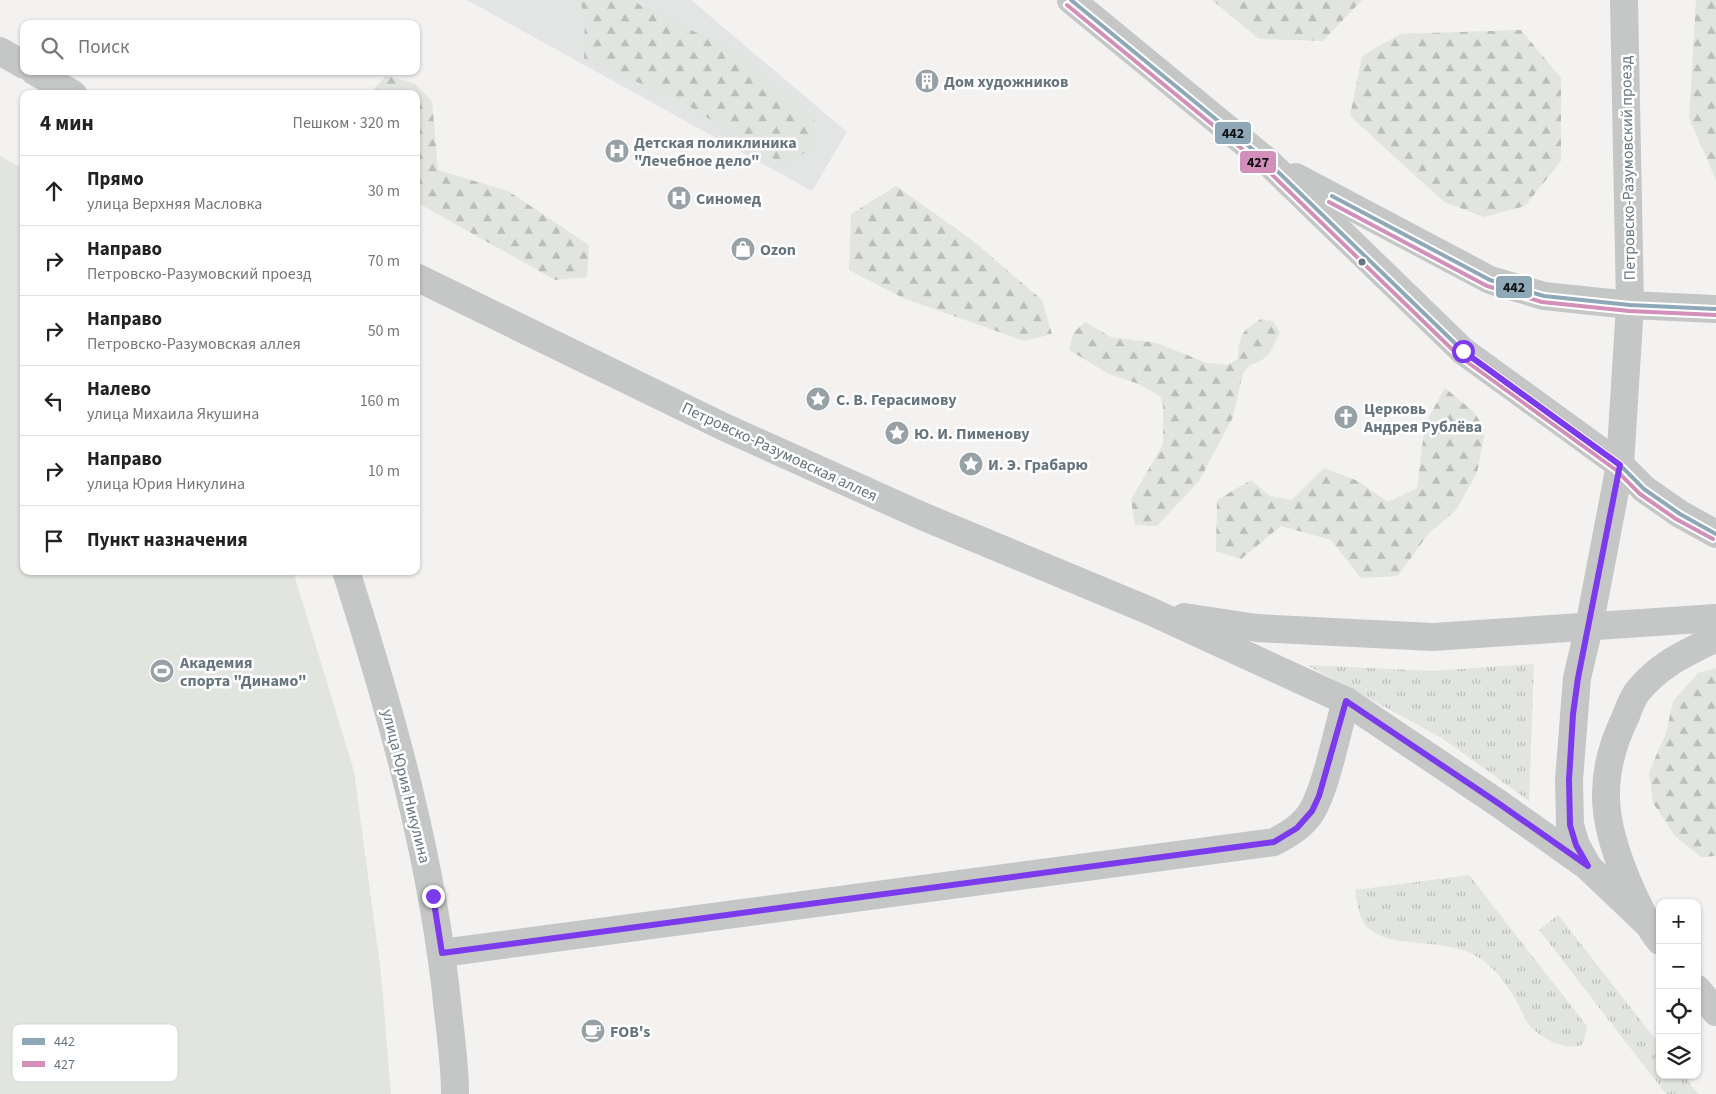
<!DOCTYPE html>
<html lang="ru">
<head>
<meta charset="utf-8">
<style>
  :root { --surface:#fff; --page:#f6f6f6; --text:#222; --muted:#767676; --line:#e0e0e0 }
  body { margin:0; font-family:"Source Sans 3",sans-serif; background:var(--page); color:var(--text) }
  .controls { position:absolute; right:15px; bottom:15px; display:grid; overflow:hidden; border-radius:10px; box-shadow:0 1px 4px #0004 }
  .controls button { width:45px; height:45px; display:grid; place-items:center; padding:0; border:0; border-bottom:1px solid var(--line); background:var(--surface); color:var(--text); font:25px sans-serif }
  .stop { position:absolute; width:15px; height:15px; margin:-11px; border:4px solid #7c3aed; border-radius:50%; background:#fff }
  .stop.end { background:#7c3aed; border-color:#fff; box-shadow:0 1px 5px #0008 }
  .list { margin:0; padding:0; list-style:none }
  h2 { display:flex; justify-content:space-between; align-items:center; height:65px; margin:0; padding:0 20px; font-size:21px }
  h2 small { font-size:16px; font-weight:400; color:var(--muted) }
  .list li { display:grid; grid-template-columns:32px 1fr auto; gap:15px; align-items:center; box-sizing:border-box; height:70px; padding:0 20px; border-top:1px solid var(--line) }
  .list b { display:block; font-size:19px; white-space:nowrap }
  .list p { margin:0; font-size:16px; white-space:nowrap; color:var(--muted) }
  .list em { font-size:16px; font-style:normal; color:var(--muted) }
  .icon { flex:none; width:28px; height:28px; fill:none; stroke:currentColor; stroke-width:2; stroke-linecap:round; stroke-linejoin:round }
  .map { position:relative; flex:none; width:1716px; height:1094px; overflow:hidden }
  .search { position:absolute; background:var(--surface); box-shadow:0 1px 4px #0004; left:20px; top:20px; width:400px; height:55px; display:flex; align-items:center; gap:12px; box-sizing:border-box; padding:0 18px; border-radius:10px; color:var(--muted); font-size:19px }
  .panel { position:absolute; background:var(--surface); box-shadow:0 1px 4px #0004; left:20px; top:90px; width:400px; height:485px; border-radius:10px }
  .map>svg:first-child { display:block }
  .built { fill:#e3e4e4 }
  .grass { fill:url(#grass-tufts) }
  .forest { fill:url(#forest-firs) }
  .green { fill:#e1e4df }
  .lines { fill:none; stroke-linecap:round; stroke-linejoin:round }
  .minor { stroke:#c5c7c7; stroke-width:28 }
  .tertiary { stroke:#c5c7c7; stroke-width:28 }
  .bus-1-casing { stroke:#fff; stroke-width:8 }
  .bus-2-casing { stroke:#fff; stroke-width:8 }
  .bus-1 { stroke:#8fa8b8; stroke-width:4 }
  .bus-2 { stroke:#d18fb9; stroke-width:4 }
  .route { stroke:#7c3aed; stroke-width:6 }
  .bus-dot { fill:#66757e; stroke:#fff; stroke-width:2 }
  .labels { text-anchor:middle; stroke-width:5; stroke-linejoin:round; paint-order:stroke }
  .poi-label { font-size:16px; font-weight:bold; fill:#66757e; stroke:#fff; text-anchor:start }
  .street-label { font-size:16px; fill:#66757e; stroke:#fff }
  .key { fill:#fff; stroke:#d1d6d8; stroke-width:1 }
  .key-label { font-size:14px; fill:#66757e }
  .line-badge { stroke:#fff; stroke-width:2 }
  .pale-badge-label { font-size:14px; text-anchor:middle; font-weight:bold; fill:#111 }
</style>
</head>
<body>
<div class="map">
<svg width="1716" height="1094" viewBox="0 0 1716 1094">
  <defs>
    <pattern id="grass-tufts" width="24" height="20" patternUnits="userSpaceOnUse" patternTransform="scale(1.25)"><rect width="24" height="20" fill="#e1e4df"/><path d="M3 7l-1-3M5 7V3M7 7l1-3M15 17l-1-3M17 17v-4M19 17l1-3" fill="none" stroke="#babdba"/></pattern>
    <pattern id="forest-firs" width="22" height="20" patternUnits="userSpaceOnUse" patternTransform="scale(1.25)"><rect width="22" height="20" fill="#e1e4df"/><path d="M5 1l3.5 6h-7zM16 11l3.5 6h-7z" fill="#babdba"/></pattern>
  </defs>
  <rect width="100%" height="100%" fill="#f3f2f1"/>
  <!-- built -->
  <polygon class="built" points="467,0 691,0 847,132 812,191"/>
  <!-- grass -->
  <g class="grass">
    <polygon points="1534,664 1529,801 1442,738 1307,665 1432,671"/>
    <path d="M1469 875 1587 1026 1584 1041 1581 1045C1565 1051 1541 1038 1530 1026 1525 1020 1522 1012 1519 1006 1511 990 1498 972 1484 961 1448 932 1381 955 1362 920 1358 911 1357 900 1355 890Z"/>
    <polygon points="1558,915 1660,1045 1660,1075 1683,1075 1698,1094 1666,1094 1539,930"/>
  </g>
  <!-- forest -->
  <g class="forest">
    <polygon points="579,0 637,0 638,4 734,51 815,121 810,150 783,165 681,101 584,59 585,15"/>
    <polygon points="1212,0 1362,0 1323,41 1259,39"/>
    <polygon points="1696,0 1716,0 1716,180 1689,118"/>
    <polygon points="1521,30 1561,78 1561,161 1525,206 1484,217 1444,202 1350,116 1362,56 1400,34"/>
    <polygon points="386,76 414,83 432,101 438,170 508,191 589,245 587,277 555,280 416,202 416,94 369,94"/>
    <polygon points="896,186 972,240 1042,300 1052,334 1024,341 903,298 849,270 851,214"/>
    <path d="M1261 319 1273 321 1280 332 1271 351 1261 361 1250 365 1243 373 1233 417 1199 481 1157 526 1135 525 1131 500 1163 444V406L1160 396 1136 383 1109 374 1069 350 1074 332 1085 322 1111 337 1157 343 1207 363 1227 365 1238 359C1239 336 1241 331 1261 319Z"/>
    <polygon points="1445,388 1474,412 1485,430 1477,473 1456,510 1428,534 1398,576 1361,578 1331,540 1281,526 1241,559 1216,551 1217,500 1251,480 1270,496 1292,500 1324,468 1358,481 1388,502 1417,488 1425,424"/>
    <polygon points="1716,668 1716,856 1701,857 1675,836 1653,803 1649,772 1666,733 1673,701 1698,673"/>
  </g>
  <!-- green -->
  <polygon class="green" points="0,156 24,169 24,571 293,571 354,771 381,973 391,1094 0,1094"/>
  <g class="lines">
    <!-- minor -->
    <g class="minor">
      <path d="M346 571C392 715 433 860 448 1011 451 1038 455 1066 455 1094"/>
      <path d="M442 953 1274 842C1289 834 1303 826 1312 811 1327 785 1337 731 1346 701"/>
    </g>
    <!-- tertiary -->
    <g class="tertiary">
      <polyline points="1071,0 1268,162 1463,351 1620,465 1644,489 1680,514 1716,534"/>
      <polyline points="0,51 24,65"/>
      <polyline points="34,71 73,94"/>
      <polyline points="1296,177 1490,280 1544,296 1630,305 1716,309"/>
      <polyline points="416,277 724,427 922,516 1150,611 1346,701 1498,803 1587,866 1648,924"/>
      <polyline points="1184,617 1257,628 1433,637 1716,618"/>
      <polyline points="1587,865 1576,845 1570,825 1569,780 1577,678 1589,627 1620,465 1630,305 1624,0"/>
      <path d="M1660 941C1648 926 1640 909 1632 892 1604 829 1594 782 1625 718 1629 709 1632 698 1638 691 1660 664 1686 653 1716 638"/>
      <polyline points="1697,989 1716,1012"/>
    </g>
    <defs>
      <g id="bus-1">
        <polyline points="1071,0 1268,162 1463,351 1620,465 1644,489 1680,514 1716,534"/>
        <polyline points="1332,196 1490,280 1544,296 1630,305 1716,309"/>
      </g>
      <g id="bus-2">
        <polyline points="1067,5 1264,167 1459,356 1616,470 1640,494 1676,519 1713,539"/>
        <polyline points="1329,202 1487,286 1542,302 1629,311 1716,315"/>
      </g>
    </defs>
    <!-- bus-1 casing -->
    <use href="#bus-1" class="bus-1-casing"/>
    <!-- bus-2 casing -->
    <use href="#bus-2" class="bus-2-casing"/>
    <!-- bus-1 -->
    <use href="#bus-1" class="bus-1"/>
    <!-- bus-2 -->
    <use href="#bus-2" class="bus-2"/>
  </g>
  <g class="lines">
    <!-- route -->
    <polyline class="route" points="433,896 442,953 1274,842 1297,828 1312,811 1319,796 1346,701 1498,803 1588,866 1576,845 1570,825 1569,780 1573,714 1578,678 1620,465 1463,351"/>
  </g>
  <!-- icons -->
  <defs>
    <symbol id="building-disc" viewBox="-11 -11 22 22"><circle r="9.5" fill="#97a1a6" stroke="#fff"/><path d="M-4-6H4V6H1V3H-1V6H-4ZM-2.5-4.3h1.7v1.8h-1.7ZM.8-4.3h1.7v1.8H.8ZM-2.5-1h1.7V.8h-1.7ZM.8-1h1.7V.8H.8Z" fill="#fff"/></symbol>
    <symbol id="hospital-disc" viewBox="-11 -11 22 22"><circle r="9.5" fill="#97a1a6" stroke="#fff"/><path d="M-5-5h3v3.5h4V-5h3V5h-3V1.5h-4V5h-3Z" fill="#fff"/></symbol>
    <symbol id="shop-disc" viewBox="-11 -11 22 22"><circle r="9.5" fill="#97a1a6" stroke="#fff"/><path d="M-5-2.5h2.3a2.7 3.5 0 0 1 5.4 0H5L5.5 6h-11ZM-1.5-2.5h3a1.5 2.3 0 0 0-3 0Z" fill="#fff"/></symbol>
    <symbol id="sight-disc" viewBox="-11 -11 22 22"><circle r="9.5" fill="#97a1a6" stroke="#fff"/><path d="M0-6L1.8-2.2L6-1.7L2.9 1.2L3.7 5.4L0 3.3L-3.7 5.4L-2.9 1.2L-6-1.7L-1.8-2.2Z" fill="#fff"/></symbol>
    <symbol id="church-disc" viewBox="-11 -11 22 22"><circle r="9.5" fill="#97a1a6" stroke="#fff"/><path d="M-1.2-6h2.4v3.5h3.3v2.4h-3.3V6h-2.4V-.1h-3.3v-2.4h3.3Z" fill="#fff"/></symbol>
    <symbol id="stadium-disc" viewBox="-11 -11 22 22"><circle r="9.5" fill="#97a1a6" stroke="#fff"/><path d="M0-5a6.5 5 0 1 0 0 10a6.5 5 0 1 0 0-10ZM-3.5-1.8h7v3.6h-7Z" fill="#fff"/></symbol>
    <symbol id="cafe-disc" viewBox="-11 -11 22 22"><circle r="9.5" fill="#97a1a6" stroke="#fff"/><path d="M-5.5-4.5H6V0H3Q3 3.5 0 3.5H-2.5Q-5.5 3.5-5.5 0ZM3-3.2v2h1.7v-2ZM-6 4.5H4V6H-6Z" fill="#fff"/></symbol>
  </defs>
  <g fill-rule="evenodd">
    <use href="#building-disc" x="913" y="67" width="28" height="28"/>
    <use href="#hospital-disc" x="603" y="137" width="28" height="28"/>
    <use href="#hospital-disc" x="665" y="184" width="28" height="28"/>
    <use href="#shop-disc" x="729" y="235" width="28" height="28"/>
    <use href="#sight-disc" x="804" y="385" width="28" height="28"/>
    <use href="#church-disc" x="1332" y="403" width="28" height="28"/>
    <use href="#sight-disc" x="883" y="419" width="28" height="28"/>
    <use href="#sight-disc" x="957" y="450" width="28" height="28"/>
    <use href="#stadium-disc" x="148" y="657" width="28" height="28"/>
    <use href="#cafe-disc" x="579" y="1017" width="28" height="28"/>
  </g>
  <!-- markers -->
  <circle class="bus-dot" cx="1362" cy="262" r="4.5"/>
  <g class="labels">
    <!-- poi labels -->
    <g class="poi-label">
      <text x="944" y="87">Дом художников</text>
      <text x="634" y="148">Детская поликлиника<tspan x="634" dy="18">"Лечебное дело"</tspan></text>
      <text x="696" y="204">Синомед</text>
      <text x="760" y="255">Ozon</text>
      <text x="836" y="405">С. В. Герасимову</text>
      <text x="1364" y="414">Церковь<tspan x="1364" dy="18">Андрея Рублёва</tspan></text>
      <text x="914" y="439">Ю. И. Пименову</text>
      <text x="988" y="470">И. Э. Грабарю</text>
      <text x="180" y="668">Академия<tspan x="180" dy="18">спорта "Динамо"</tspan></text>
      <text x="610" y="1037">FOB's</text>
    </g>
    <!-- street labels -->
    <g class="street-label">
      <text transform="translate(1627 168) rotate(-91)" y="6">Петровско-Разумовский проезд</text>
      <text transform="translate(780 451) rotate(25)" y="6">Петровско-Разумовская аллея</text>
      <text transform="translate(407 786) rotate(76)" y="6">улица Юрия Никулина</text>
    </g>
  </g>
  <!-- legend -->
  <rect x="12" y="1024" width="166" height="58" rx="8" class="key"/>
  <rect x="22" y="1038" width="23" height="7" fill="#8fa8b8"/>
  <rect x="22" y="1061" width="23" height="6" fill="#d18fb9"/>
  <g class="key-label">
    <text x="54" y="1046">442</text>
    <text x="54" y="1069">427</text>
  </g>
  <g class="line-badge">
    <rect x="1214" y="121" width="38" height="24" rx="5" fill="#8fa8b8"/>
    <rect x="1239" y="150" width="38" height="24" rx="5" fill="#d18fb9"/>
    <rect x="1495" y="275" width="38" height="24" rx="5" fill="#8fa8b8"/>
  </g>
  <g class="pale-badge-label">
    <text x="1233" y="138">442</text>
    <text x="1258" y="167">427</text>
    <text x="1514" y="292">442</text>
  </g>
</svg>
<div class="controls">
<button>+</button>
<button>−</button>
<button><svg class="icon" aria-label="locate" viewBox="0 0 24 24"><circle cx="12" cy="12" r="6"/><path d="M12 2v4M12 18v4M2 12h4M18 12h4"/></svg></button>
<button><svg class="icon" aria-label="layers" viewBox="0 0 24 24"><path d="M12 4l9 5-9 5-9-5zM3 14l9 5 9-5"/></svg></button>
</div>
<div class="stop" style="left:1463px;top:351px"></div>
<div class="stop end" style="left:433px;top:896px"></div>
<div class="search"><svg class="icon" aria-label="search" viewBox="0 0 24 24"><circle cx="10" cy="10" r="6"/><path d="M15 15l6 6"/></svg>Поиск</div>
<section class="panel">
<h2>4 мин<small>Пешком · 320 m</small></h2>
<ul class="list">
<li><svg class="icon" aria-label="ahead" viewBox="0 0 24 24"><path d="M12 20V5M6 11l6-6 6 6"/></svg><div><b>Прямо</b><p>улица Верхняя Масловка</p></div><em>30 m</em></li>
<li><svg class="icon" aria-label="right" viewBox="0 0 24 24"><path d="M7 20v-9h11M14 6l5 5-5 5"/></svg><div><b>Направо</b><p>Петровско-Разумовский проезд</p></div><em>70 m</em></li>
<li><svg class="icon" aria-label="right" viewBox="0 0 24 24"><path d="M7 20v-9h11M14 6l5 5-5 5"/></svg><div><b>Направо</b><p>Петровско-Разумовская аллея</p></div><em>50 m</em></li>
<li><svg class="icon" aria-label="left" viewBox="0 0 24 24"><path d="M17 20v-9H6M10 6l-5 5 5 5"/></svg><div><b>Налево</b><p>улица Михаила Якушина</p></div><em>160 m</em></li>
<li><svg class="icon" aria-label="right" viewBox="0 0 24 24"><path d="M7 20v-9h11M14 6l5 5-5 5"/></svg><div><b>Направо</b><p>улица Юрия Никулина</p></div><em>10 m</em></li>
<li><svg class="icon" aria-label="arrive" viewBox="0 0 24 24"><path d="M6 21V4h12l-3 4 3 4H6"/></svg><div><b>Пункт назначения</b></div></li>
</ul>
</section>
</div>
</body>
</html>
